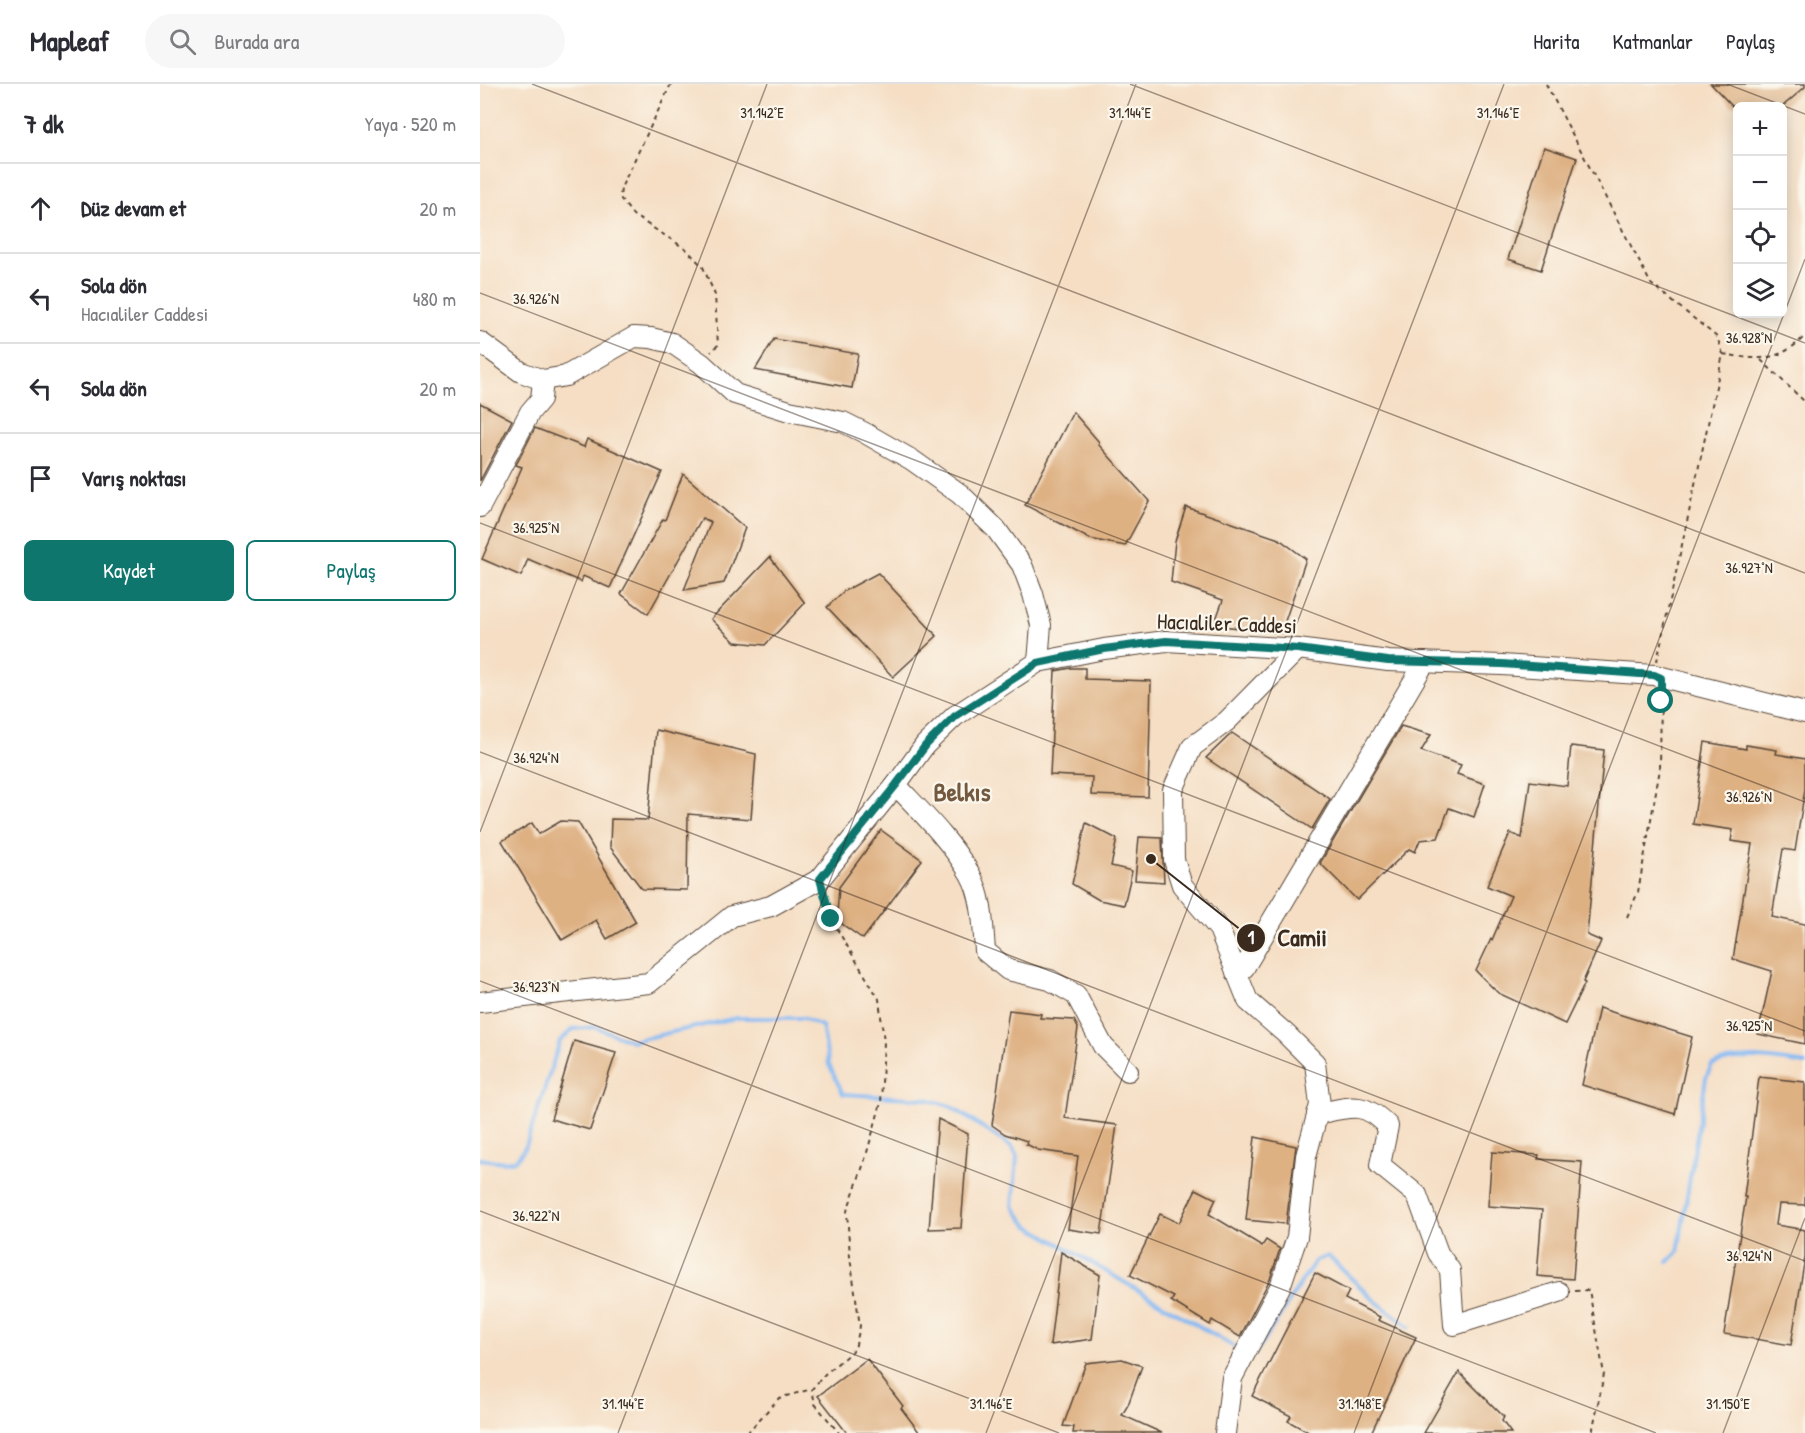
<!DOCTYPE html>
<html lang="tr">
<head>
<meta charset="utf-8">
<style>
  :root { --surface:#fff; --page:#f7f7f7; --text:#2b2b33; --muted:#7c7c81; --line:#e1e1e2; --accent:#0f766e }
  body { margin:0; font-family:"Patrick Hand",sans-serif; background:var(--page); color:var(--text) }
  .controls { position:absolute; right:18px; top:18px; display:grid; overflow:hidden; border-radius:9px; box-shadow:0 3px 15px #0003 }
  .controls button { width:54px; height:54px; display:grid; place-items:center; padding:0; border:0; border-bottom:2px solid var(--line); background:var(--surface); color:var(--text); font:30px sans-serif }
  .stop { position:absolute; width:18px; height:18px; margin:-14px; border:4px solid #0f766e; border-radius:50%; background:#fff }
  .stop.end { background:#0f766e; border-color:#fff; box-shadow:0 2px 6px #0008 }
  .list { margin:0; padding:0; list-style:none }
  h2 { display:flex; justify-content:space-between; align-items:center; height:78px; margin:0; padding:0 24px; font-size:26px }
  h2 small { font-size:20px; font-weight:400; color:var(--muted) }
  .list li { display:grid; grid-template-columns:39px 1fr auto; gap:18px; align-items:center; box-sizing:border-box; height:90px; padding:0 24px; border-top:2px solid var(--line) }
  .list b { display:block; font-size:22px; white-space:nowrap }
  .list p { margin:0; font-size:20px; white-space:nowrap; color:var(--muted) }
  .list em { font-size:20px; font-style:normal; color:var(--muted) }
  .actions { display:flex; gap:12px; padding:18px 24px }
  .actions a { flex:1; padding:14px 0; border:2px solid var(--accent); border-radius:9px; text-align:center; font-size:21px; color:var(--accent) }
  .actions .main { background:var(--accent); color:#fff }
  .icon { flex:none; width:33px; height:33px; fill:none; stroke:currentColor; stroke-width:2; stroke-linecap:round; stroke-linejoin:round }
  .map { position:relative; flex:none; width:1325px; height:1349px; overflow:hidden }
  header { display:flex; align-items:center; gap:36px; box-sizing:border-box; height:84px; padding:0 30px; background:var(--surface); border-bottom:2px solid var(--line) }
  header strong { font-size:28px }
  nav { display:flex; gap:33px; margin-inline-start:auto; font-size:21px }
  .search { width:420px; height:54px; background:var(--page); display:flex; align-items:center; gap:15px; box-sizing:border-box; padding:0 21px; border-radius:33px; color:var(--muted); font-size:22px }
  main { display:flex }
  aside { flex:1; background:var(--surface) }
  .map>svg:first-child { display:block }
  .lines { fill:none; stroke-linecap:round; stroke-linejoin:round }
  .stream { stroke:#85b9f3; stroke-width:4 }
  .building { fill:#deb183 }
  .minor-casing { stroke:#574537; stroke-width:22 }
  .path { stroke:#574537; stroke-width:2; stroke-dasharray:4.5 4.5; stroke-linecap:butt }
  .minor { stroke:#fff; stroke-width:20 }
  .route { stroke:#0f766e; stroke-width:8 }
  .ticks { fill:none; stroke:#3b2a1e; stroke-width:1.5; stroke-opacity:0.45 }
  .labels { text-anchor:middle; stroke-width:4.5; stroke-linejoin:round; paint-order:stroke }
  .street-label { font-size:22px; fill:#3b2a1e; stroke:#fbf7ec }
  .quarter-label { font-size:26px; font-weight:bold; fill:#745941; stroke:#fbf7ec }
  .ticks-label { font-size:15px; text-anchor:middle; fill:#3b2a1e; stroke:#fbf7ec; stroke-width:4.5; stroke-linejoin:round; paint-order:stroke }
  .leader { fill:none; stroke:#3b2a1e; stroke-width:2 }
  .callout-dot { fill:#3b2a1e; stroke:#fbf7ec; stroke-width:2 }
  .mark-label { font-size:18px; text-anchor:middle; font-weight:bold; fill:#fff }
  .callout-label { font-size:24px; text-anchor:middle; font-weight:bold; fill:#3b2a1e; stroke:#fbf7ec; stroke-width:4.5; stroke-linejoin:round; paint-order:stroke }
</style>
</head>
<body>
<header>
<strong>Mapleaf</strong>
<div class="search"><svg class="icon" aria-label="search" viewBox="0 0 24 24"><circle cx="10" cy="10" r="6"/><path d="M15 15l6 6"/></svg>Burada ara</div>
<nav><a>Harita</a><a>Katmanlar</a><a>Paylaş</a></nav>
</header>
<main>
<aside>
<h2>7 dk<small>Yaya · 520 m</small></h2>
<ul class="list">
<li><svg class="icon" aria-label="ahead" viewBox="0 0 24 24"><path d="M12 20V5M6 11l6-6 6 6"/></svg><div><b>Düz devam et</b></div><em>20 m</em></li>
<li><svg class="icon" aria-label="left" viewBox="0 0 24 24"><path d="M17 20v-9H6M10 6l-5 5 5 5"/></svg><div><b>Sola dön</b><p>Hacıaliler Caddesi</p></div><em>480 m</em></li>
<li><svg class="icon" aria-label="left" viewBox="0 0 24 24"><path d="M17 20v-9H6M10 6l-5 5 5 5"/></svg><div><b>Sola dön</b></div><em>20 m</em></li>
<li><svg class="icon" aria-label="arrive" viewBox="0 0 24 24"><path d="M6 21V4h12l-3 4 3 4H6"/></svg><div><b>Varış noktası</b></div></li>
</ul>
<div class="actions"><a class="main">Kaydet</a><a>Paylaş</a></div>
</aside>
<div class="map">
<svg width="1325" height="1349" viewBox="0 0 1325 1349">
  <rect width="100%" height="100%" fill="#fbf7ec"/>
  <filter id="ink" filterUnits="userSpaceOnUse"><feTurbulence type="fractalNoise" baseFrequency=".0167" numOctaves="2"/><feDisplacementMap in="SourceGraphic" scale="12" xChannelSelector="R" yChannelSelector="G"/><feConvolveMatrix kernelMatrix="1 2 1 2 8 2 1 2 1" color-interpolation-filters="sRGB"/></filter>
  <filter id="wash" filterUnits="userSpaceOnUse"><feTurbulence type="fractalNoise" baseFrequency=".008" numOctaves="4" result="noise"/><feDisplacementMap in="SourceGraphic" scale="24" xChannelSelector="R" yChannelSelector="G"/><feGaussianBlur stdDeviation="1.35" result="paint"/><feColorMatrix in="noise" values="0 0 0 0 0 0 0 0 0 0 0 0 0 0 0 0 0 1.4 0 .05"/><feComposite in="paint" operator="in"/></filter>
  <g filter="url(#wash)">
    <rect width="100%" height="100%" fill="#f5dec4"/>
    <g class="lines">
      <!-- stream -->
      <g class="stream">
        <polyline points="0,1075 24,1078 36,1076 46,1062 80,957 93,945 115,943 152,957 256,934 323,934 342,942 349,981 363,1010 446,1015 470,1022 532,1063 537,1072 533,1122 547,1141 753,1262"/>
        <path d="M1188 1178 1198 1168 1226 994 1232 981C1262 969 1293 975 1325 980"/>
        <polyline points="775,1270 835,1177 848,1172 894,1216 930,1243"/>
      </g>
    </g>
    <g id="blocks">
      <!-- building -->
      <g class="building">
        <polygon points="1231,0 1325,0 1325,3 1303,22 1252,22"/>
        <polygon points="1064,63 1097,74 1061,186 1028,175"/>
        <polygon points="294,255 378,270 372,304 275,286"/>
        <polygon points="0,319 32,336 0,397"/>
        <polygon points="593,328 619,358 618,360 669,417 645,462 610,455 545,421"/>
        <polygon points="55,344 104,363 107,355 182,388 130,504 103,492 101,498 48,475 41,492 2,475 42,383 36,381"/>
        <polygon points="203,390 265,444 244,499 204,506 231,438 222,434 168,530 141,510 183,435 185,436"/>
        <polygon points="706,423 799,455 826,475 801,549 734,541 743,516 691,498 695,457"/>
        <polygon points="290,473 325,519 285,561 255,558 231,535"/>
        <polygon points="398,489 457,552 413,593 347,523 364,507"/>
        <polygon points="591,584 605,584 605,595 671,597 668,713 611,711 612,693 570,691 575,587"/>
        <polygon points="921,642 951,651 941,667 981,681 977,690 1005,700 994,733 969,724 958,754 940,756 935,768 929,765 877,816 840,779"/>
        <polygon points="176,646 276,670 271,735 208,730 207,806 162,805 130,763 131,735 168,736"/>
        <polygon points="752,649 850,715 832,745 726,674"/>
        <polygon points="1225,658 1266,665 1266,661 1297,666 1296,670 1325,675 1325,705 1315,767 1303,765 1292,833 1325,840 1325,960 1278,950 1292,887 1253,875 1272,760 1251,757 1253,746 1213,740"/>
        <polygon points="1091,662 1124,666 1107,851 1121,857 1103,898 1105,899 1085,940 1018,909 996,887 1011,855 1012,856 1031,812 1007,802 1030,749 1042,754 1050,697 1087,702"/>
        <polygon points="81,737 98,738 156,838 127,855 116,836 82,856 22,757 52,739 59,750"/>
        <polygon points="606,739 637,755 631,782 652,787 644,821 619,816 592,800"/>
        <polygon points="401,746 442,776 383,855 362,840 357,830 359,803"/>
        <polygon points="659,753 682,754 684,798 655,796"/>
        <polygon points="1119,924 1212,953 1195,1030 1102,1001"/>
        <polygon points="529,926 561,930 560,934 594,936 598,944 585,1034 637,1041 621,1150 588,1145 598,1072 558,1066 546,1060 547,1057 525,1050 512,1041"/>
        <polygon points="94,957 136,969 110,1046 71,1035"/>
        <polygon points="1279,993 1325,998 1325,1121 1299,1120 1296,1141 1325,1146 1325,1173 1311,1261 1244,1250 1266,1113 1264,1113"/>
        <polygon points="458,1035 488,1050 481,1144 449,1145"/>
        <polygon points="775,1053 816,1062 806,1140 766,1136"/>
        <polygon points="1012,1068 1059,1071 1058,1075 1102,1078 1093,1195 1057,1192 1062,1126 1008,1122"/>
        <polygon points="716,1105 736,1115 729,1130 782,1162 786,1156 800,1165 790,1195 760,1253 732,1236 730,1241 691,1217 694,1213 650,1191 680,1130 699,1139"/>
        <polygon points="581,1168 620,1191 612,1255 570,1261"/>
        <polygon points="835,1189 869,1207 865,1215 900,1233 898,1236 936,1253 891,1349 830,1349 808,1337 811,1332 772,1312"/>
        <polygon points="387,1275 423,1322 421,1324 440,1349 367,1349 338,1312"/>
        <polygon points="642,1275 662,1282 648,1321 642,1331 682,1349 593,1349 594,1343 583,1342 606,1279"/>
        <polygon points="979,1288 1024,1333 1022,1337 1031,1349 944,1349"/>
      </g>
    </g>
  </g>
  <g filter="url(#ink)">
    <use href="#blocks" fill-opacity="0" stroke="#574537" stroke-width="1.5"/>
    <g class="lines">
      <defs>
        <g id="minor">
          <polyline points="0,258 41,288 63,296 86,292 154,253 171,254 192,259 221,279 255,310 309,327 363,338 385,349 432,376 480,410 516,445 542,481 553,510 561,541 558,578"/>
          <polyline points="0,423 50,328 61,315 63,296"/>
          <path d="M416 701C442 729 471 757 490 790 503 813 503 842 505 867L528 886 570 896 596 911 623 962 648 987"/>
          <polyline points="756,888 764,884 945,578"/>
          <polyline points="0,918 169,899 252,832 291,822 340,795 416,701 445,661 475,632 558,578 624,565 686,557 818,565 908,577 1022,581 1174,591 1325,629"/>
          <path d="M837 1030C870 1023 883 1016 908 1042L900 1081 937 1111 958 1169 970 1186 974 1241 1079 1208"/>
          <polyline points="745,1349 752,1294 800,1203 817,1153 826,1072 840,1021 835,979 806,950 768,917 739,845 702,801 694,776 693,706 712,663 747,637 818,565"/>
        </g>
      </defs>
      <!-- minor casing -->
      <use href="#minor" class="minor-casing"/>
      <!-- path -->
      <g class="path">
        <polyline points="191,0 141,104 140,114 153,131 206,165 223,183 235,211 238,261 231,268"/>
        <polyline points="1066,0 1171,200 1237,253 1243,270 1177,577"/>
        <path d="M1243 270C1277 276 1298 279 1325 252"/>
        <polyline points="1281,276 1325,318"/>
        <polyline points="344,811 351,835 399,915 404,958 401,1019 384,1079 367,1127 370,1173 380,1242 375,1265 345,1290 332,1305 335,1320 359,1349"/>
        <polyline points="1147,833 1158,808 1180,685 1181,609"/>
        <polyline points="1095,1207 1109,1206 1124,1290 1112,1349"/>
        <polyline points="267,1349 299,1314 332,1305"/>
      </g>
      <!-- minor -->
      <use href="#minor" class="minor"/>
    </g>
  </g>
  <g class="lines" filter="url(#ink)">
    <!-- route -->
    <polyline class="route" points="351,835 340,795 416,701 446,661 475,632 558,579 624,565 686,557 818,565 908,577 1022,580 1174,591 1181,594 1181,617"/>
  </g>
  <!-- ticks -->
  <path class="ticks" d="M52 0 1325 489M650 0 1325 259M1247 0 1325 30M0 209 1325 718M0 439 1325 947M0 668 1325 1177M0 748 287 0M0 897 1176 1349M0 1127 579 1349M138 1349 656 0M506 1349 1024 0M874 1349 1325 175M1243 1349 1325 1134"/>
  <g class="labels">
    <!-- street labels -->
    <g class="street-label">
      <text transform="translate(747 539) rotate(2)" y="8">Hacıaliler Caddesi</text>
    </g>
    <!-- quarter labels -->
    <g class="quarter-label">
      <text x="482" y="717">Belkıs</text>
    </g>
  </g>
  <g class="ticks-label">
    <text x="282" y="34">31.142°E</text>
    <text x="650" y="34">31.144°E</text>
    <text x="1018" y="34">31.146°E</text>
    <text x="56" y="220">36.926°N</text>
    <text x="1269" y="259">36.928°N</text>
    <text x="56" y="449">36.925°N</text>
    <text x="1269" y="489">36.927°N</text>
    <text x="56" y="679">36.924°N</text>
    <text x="1269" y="718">36.926°N</text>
    <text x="56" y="908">36.923°N</text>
    <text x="1269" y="947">36.925°N</text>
    <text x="56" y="1137">36.922°N</text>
    <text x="1269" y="1177">36.924°N</text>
    <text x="143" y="1325">31.144°E</text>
    <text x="511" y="1325">31.146°E</text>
    <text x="880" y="1325">31.148°E</text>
    <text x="1248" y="1325">31.150°E</text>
  </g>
  <!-- callouts -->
  <path class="leader" d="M671 775L771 854"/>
  <g class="callout-dot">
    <circle cx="671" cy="775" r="6"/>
    <circle cx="771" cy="854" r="15"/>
  </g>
  <g class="mark-label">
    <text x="771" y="860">1</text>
  </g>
  <g class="callout-label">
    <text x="822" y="862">Camii</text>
  </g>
</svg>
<div class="controls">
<button>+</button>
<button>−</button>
<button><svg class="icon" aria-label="locate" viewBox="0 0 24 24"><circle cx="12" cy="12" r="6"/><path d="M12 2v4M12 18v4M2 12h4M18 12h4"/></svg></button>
<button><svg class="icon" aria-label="layers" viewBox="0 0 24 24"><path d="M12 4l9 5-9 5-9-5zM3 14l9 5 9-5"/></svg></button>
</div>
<div class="stop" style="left:1181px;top:617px"></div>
<div class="stop end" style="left:351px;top:835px"></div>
</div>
</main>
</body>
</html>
